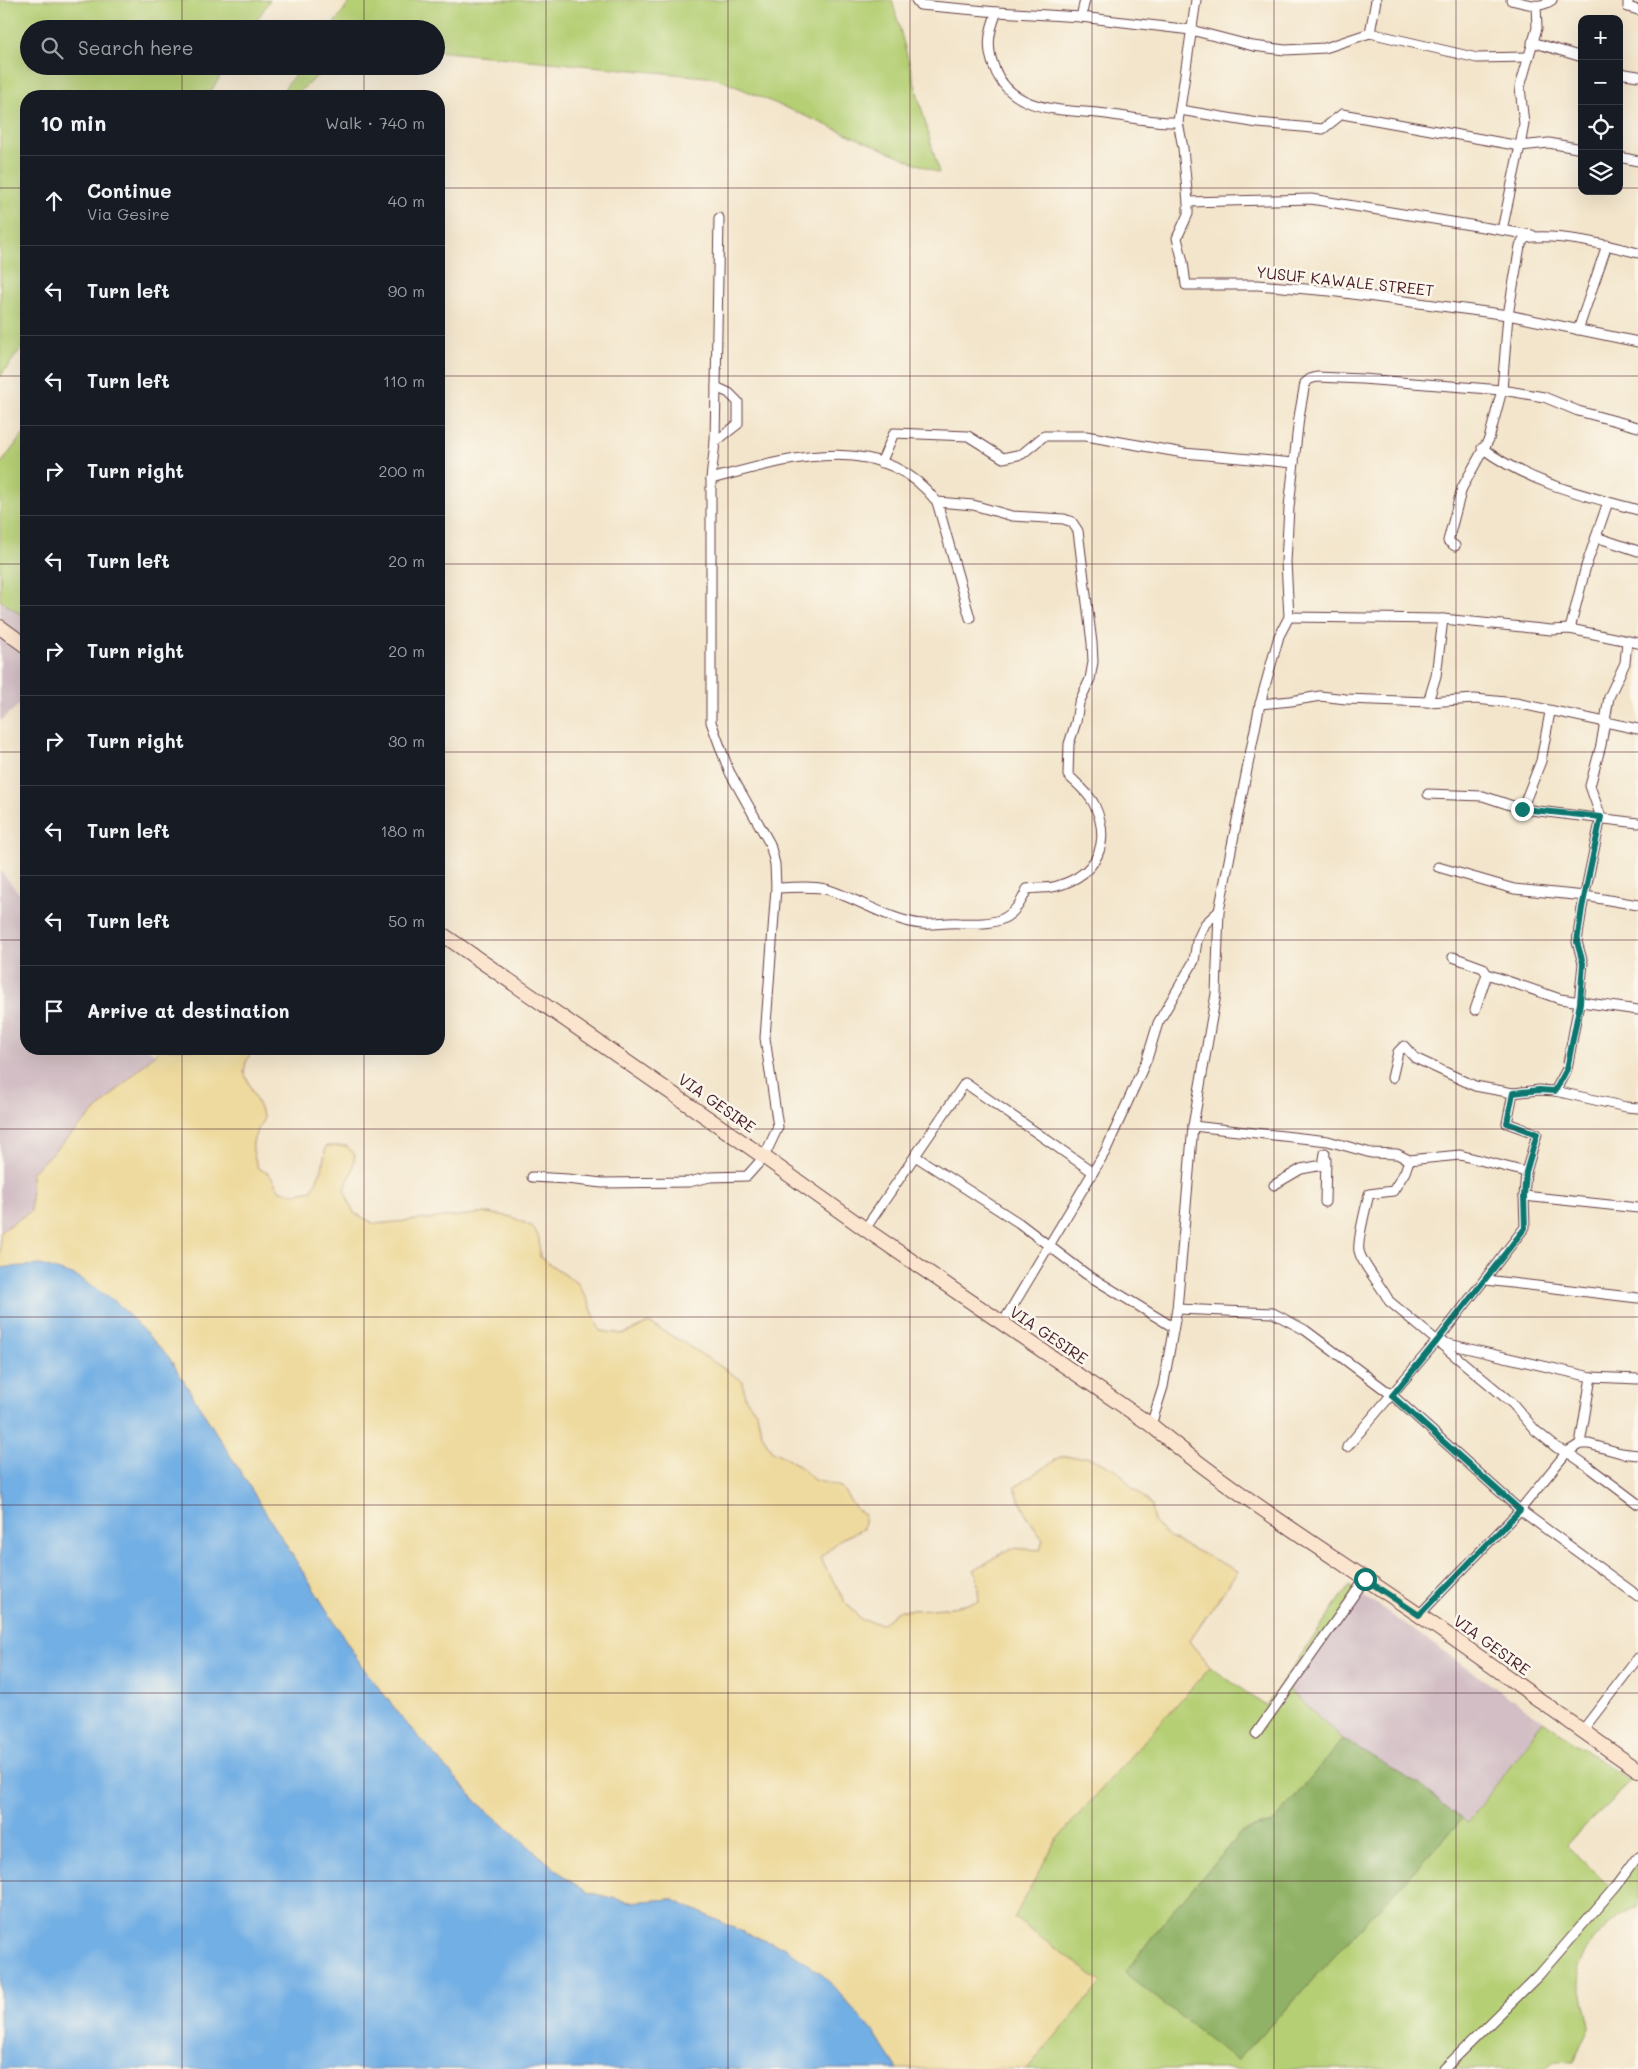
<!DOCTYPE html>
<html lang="en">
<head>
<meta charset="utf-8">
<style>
  :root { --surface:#171b24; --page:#242831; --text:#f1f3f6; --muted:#9ea1a6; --line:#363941 }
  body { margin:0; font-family:Mali,sans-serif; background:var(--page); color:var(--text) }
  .controls { position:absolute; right:15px; top:15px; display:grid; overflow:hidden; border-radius:10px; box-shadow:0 5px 20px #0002 }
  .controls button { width:45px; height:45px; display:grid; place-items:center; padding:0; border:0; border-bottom:1px solid var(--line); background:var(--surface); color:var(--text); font:25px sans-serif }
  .stop { position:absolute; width:15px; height:15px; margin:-11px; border:4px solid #0f766e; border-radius:50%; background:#fff }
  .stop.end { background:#0f766e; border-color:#fff; box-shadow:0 1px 5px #0008 }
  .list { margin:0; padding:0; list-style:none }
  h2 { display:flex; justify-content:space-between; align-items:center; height:65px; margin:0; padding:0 20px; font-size:21px }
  h2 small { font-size:16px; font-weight:400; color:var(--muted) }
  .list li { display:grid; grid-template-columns:32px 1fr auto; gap:15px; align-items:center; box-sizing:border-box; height:90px; padding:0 20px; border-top:1px solid var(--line) }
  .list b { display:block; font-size:19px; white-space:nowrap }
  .list p { margin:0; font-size:16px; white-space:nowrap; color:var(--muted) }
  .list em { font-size:16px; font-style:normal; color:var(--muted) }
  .icon { flex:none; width:28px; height:28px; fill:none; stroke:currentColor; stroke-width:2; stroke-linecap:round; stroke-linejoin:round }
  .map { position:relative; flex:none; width:1638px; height:2069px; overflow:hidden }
  .search { position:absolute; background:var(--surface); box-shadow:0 5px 20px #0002; left:20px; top:20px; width:425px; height:55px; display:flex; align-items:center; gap:12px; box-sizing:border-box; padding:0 18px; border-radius:28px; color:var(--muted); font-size:19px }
  .panel { position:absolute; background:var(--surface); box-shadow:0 5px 20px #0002; left:20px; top:90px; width:425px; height:965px; border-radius:20px }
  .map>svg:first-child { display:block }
  .industrial { fill:#d2bec4 }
  .green { fill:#b5cf75; stroke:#807750 }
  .forest { fill:#90b266; stroke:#6d6848 }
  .sand { fill:#eeda9e; stroke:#9c7c64 }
  .water { fill:#72afe4; stroke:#5e6788 }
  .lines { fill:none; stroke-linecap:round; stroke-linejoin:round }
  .minor-casing { stroke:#633d43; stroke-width:11 }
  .secondary-casing { stroke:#633d43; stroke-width:16 }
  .minor { stroke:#fff; stroke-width:9 }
  .secondary { stroke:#fce5cf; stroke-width:14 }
  .route { stroke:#0f766e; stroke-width:6 }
  .grid { fill:none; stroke:#4a1f2b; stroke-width:1; stroke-opacity:0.55 }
  .labels { text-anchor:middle; stroke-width:5; stroke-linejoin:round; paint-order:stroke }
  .street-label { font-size:16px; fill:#4a1f2b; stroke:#fbf7ec }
</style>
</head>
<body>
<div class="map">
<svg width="1638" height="2069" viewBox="0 0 1638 2069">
  <rect width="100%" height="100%" fill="#fbf7ec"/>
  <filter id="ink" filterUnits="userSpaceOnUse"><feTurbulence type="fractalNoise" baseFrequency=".02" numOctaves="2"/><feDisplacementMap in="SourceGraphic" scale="10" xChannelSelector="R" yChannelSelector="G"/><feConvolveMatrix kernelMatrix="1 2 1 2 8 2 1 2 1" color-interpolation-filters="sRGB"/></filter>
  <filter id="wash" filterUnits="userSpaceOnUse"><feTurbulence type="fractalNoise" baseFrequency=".0096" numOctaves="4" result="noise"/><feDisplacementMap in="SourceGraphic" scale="20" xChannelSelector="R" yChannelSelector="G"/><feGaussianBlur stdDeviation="1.12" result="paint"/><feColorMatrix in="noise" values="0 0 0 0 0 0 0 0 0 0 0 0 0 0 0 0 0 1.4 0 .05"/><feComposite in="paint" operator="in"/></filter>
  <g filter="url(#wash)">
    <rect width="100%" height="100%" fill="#f3e5cb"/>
    <!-- industrial -->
    <g class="industrial">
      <polygon points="0,600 26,618 26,699 0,721"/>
      <polygon points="0,870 26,902 26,1049 148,1049 155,1055 31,1173 31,1211 0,1232"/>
      <polygon points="1359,1592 1543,1721 1467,1823 1414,1781 1343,1739 1289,1690"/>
    </g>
    <!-- green -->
    <g class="green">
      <polygon points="0,0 270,0 251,29 29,29 29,66 227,66 211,91 192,96 26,96 26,342 0,377"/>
      <polygon points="351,0 892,0 939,173 716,78 436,51 436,29 330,29"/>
      <polygon points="301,66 329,66 294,96 279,96"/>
      <polygon points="26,430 26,618 0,600 0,465"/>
      <polygon points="1349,1586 1359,1592 1289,1690 1343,1739 1273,1823 1242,1831 1164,1921 1125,1973 1238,2060 1462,1819 1468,1823 1543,1721 1631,1782 1566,1844 1609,1885 1638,1852 1638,1906 1620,1915 1593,1939 1577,1967 1590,2026 1573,2063 1556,2062 1546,2069 1027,2069 1102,1982 1014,1918 1056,1840 1210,1667 1266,1706"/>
    </g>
    <!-- forest -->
    <polygon class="forest" points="1343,1739 1414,1781 1462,1819 1237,2061 1125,1973 1164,1921 1242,1831 1273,1823"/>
    <!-- sand -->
    <path class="sand" d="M160 1049H253L246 1062 244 1072 264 1118C252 1141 249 1143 258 1168L269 1174 280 1191 296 1193 312 1190 322 1169 326 1146H347L355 1155 352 1172 344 1190 354 1213 375 1224 488 1213 512 1217 533 1227 539 1238 540 1257 578 1284 589 1303 600 1331 624 1334 649 1323 684 1343 743 1381 745 1397 757 1413 761 1432 771 1450 797 1464 814 1480 841 1487 856 1509 865 1515 863 1529 841 1539 820 1558 845 1602 862 1620 882 1624 899 1610C926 1610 952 1609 979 1601L977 1576 973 1571 1011 1548 1040 1550 1043 1539 1028 1518 1014 1487 1060 1457H1087L1116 1469 1132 1487 1152 1505 1153 1522 1170 1538 1238 1571 1189 1641 1210 1667 1056 1840 1014 1918 1102 1982 1027 2069H898L873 2031 785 1948 745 1933 671 1899 629 1902 587 1892 567 1879 478 1803 407 1724 361 1665 168 1356 116 1302 0 1269V1232L31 1211V1173Z"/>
    <!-- water -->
    <polygon class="water" points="40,1265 76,1276 116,1302 168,1356 361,1665 407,1724 478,1803 567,1879 587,1892 628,1902 671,1899 745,1933 785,1948 824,1976 873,2031 898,2069 0,2069 0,1269 6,1267"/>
  </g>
  <g filter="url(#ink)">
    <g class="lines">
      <defs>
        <g id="minor">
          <polyline points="916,0 920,5 997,12 1081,17 1191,30 1253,46 1285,50 1325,48 1370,33 1376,0"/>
          <polyline points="1196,0 1178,122 1183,148 1188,202 1188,214 1177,238 1183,262 1186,285 1258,285 1330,291 1508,315 1638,342"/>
          <path d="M1511 0C1526 3 1539 10 1552 0"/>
          <polyline points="1628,0 1628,7 1638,10"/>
          <polyline points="1536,6 1537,28 1520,87 1524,124 1520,146 1549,143 1582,149"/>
          <path d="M997 12C989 31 986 47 994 67 1011 114 1064 109 1106 114 1129 117 1154 123 1178 122"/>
          <polyline points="1081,17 1085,0"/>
          <polyline points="1370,33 1477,58 1527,57"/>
          <polyline points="1532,42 1582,57"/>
          <polyline points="1619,73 1638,76"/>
          <polyline points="1180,110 1258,123 1323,129 1342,114 1520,146 1502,230"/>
          <polyline points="1619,157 1638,161"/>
          <polyline points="1188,202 1311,199 1532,235"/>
          <polyline points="1578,330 1607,245"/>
          <polyline points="715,442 738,424 738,402 729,393 716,387"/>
          <path d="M1482 448C1529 483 1583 495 1638 510"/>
          <polyline points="881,463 894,433 968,436 1003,458 1022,454 1044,436 1086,436 1184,453 1294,463"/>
          <path d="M711 479C786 459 881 428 937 502L970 618"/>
          <polyline points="1596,537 1638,551"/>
          <path d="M1455 546 1448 541 1462 488 1489 439 1502 390 1508 315 1520 246 1525 238C1555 233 1608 245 1638 253"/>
          <polyline points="1289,617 1443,619 1551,630 1570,629 1638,643"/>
          <polyline points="1570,629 1586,566 1608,502"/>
          <polyline points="1428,702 1436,676 1443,619"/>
          <polyline points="1260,704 1291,701 1320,696 1346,699 1428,702 1475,699 1516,703 1638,729"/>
          <polyline points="1428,794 1483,796 1522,809 1638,823"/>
          <polyline points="1522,809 1541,761 1550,712"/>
          <polyline points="1438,867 1514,889 1585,896 1638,905"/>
          <path d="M776 888C790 888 816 885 829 890 858 899 891 921 922 924 934 925 947 922 960 923 994 924 1013 924 1027 889 1037 887 1048 889 1057 886 1098 874 1112 842 1094 804 1089 793 1077 784 1068 775L1069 744 1076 722 1079 703 1090 679 1093 662 1092 643 1078 531 1072 522 1064 519 1012 516 973 505 937 502"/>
          <polyline points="1453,957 1483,968 1487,974 1560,999 1638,1010"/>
          <polyline points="1475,1010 1487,974"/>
          <polyline points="1392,1078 1398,1052 1404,1046 1415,1058 1475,1086 1513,1093 1539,1090 1555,1091 1626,1107 1638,1108"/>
          <polyline points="1555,1091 1567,1069 1579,1003 1583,963 1577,942 1582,908 1601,817 1590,786 1601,745 1609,697 1625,663 1627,641"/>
          <polyline points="1193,1126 1328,1141 1371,1153 1397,1154 1409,1160 1460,1155 1526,1172"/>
          <polyline points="915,1156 1019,1223 1086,1274 1173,1327"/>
          <path d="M1409 1160 1405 1172 1393 1191 1369 1194C1366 1207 1357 1240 1359 1251 1362 1265 1382 1286 1389 1301L1513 1404 1535 1430 1557 1448 1567 1452 1589 1467 1638 1504"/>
          <polyline points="532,1177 567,1179 602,1183 689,1182 710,1177 747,1176 764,1157 778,1127 765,1038 776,888 775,864 770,844 729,771 711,722 711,479 715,442 719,218"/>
          <polyline points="1274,1185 1301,1169 1323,1165 1325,1153"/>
          <polyline points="1524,1196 1638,1208"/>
          <polyline points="1325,1202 1326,1159"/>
          <polyline points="865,1229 965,1083 1093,1172"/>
          <polyline points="1486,1280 1638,1298"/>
          <polyline points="1177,1309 1273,1313 1305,1330 1392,1395 1520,1510 1638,1596"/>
          <polyline points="1002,1324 1105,1152 1147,1059 1158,1023 1194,961 1197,941 1205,924 1219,911"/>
          <polyline points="1440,1342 1591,1377 1638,1379"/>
          <polyline points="1151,1425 1163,1387 1177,1309 1193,1126 1216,994 1219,911 1260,704 1279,636 1289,617 1286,562 1289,507 1299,417 1305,383 1310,379 1317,377 1362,379 1502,390 1544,397 1578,411 1638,427"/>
          <polyline points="1580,1444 1591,1377"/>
          <polyline points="1347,1447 1437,1341 1525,1227 1524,1196 1526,1172 1537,1134 1507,1123 1513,1093"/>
          <polyline points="1419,1615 1520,1510 1567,1452 1580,1444 1589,1444 1621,1453 1638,1455"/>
          <polyline points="1582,1731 1638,1658"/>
          <polyline points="1256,1734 1365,1579"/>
          <polyline points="1444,2069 1539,1975 1616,1886 1638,1856"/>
        </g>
        <g id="secondary">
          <polyline points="0,627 26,646"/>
          <path d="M439 932 764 1157 865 1229 1151 1425C1235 1495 1329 1553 1419 1615 1493 1665 1564 1719 1638 1770"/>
        </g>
      </defs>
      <!-- minor casing -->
      <use href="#minor" class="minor-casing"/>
      <!-- secondary casing -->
      <use href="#secondary" class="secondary-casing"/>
      <!-- minor -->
      <use href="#minor" class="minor"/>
      <!-- secondary -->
      <use href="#secondary" class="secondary"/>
    </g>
  </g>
  <g class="lines" filter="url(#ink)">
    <!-- route -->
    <polyline class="route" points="1365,1579 1419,1615 1520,1510 1392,1396 1437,1341 1525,1228 1524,1196 1526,1172 1537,1134 1507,1123 1513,1093 1539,1090 1555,1091 1567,1069 1580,1003 1583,963 1577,942 1582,908 1601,817 1522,809"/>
  </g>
  <!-- grid -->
  <path class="grid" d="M182 0V29M364 0V29M546 0V2069M728 0V2069M910 0V2069M1092 0V2069M1274 0V2069M1456 0V2069M182 66V96M364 66V96M0 188H26M439 188H1582M1619 188H1638M0 376H26M439 376H1638M0 564H26M439 564H1638M0 752H26M439 752H1638M0 940H26M439 940H1638M182 1049V2069M364 1049V2069M0 1129H1638M0 1317H1638M0 1505H1638M0 1693H1638M0 1881H1638"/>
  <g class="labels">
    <!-- street labels -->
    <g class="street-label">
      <text transform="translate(1345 281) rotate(6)" y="6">YUSUF KAWALE STREET</text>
      <text transform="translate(717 1103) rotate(35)" y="6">VIA GESIRE</text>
      <text transform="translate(1049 1335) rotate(34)" y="6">VIA GESIRE</text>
      <text transform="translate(1492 1645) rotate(36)" y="6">VIA GESIRE</text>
    </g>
  </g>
</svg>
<div class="controls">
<button>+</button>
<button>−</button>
<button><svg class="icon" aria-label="locate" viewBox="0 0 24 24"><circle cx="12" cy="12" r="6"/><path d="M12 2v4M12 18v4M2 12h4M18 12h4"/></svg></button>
<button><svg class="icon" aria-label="layers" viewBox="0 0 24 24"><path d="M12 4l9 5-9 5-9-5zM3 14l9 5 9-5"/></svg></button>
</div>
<div class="stop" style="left:1365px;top:1579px"></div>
<div class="stop end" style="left:1522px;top:809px"></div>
<div class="search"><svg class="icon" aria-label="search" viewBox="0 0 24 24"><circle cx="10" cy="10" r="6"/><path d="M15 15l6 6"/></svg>Search here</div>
<section class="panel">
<h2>10 min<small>Walk · 740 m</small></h2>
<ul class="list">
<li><svg class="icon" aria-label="ahead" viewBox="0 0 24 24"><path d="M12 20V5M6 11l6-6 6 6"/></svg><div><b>Continue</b><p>Via Gesire</p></div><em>40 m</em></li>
<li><svg class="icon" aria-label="left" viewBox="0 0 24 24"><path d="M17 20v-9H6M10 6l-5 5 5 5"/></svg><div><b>Turn left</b></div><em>90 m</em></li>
<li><svg class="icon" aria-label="left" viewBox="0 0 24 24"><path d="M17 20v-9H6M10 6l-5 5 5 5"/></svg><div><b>Turn left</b></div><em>110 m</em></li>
<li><svg class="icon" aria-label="right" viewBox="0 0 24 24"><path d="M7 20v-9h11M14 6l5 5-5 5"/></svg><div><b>Turn right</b></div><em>200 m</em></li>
<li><svg class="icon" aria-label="left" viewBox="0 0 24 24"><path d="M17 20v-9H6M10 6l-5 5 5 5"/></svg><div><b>Turn left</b></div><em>20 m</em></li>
<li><svg class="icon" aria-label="right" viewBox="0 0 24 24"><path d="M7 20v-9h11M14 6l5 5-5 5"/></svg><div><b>Turn right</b></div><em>20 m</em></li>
<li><svg class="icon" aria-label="right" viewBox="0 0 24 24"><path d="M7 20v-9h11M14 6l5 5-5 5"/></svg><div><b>Turn right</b></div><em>30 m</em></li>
<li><svg class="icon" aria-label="left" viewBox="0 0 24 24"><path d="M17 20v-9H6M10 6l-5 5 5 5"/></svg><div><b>Turn left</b></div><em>180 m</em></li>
<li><svg class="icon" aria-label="left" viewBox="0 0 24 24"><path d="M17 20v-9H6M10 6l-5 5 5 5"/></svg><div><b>Turn left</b></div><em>50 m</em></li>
<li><svg class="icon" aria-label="arrive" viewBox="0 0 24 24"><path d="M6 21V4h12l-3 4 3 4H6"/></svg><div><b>Arrive at destination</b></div></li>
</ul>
</section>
</div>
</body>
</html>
